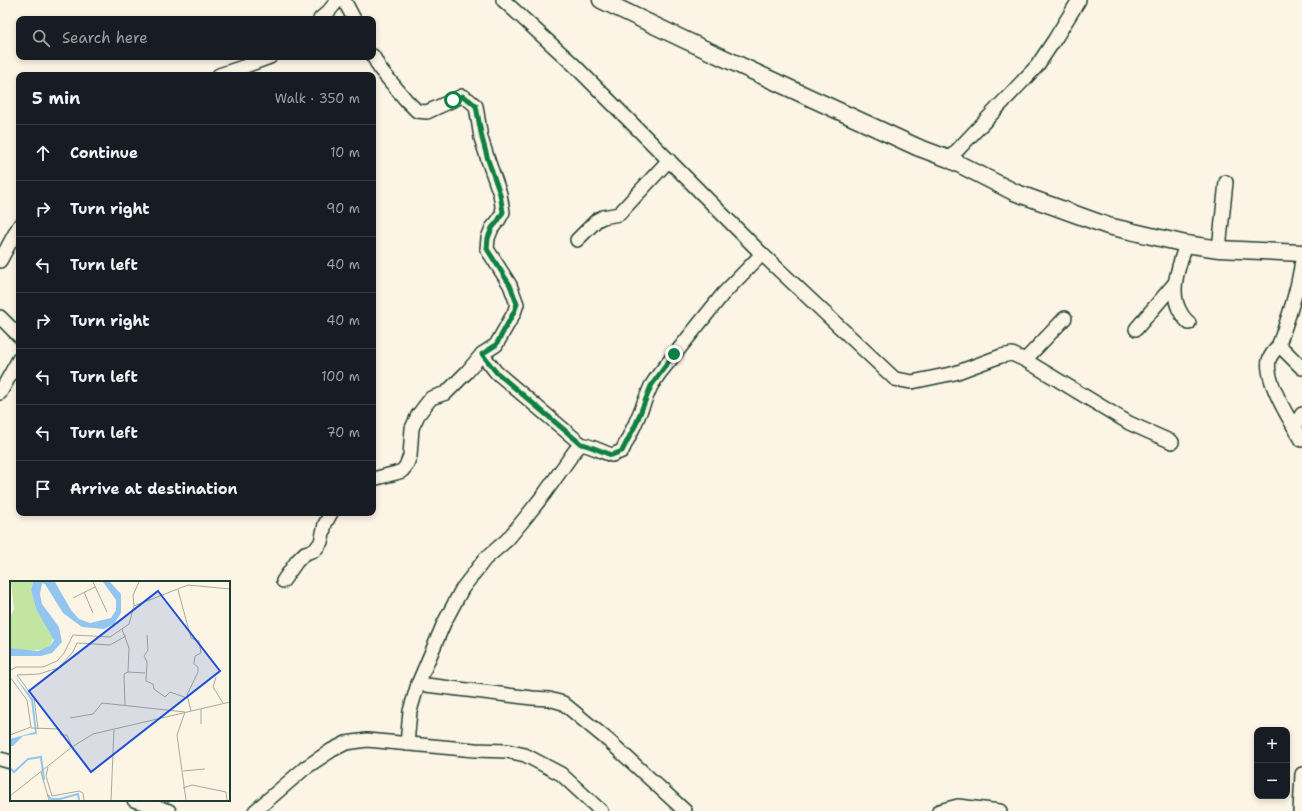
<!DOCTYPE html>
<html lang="en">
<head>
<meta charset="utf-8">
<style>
  :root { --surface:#171b24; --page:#20242c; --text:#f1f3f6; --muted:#9ea1a6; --line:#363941 }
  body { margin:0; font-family:"Shantell Sans",sans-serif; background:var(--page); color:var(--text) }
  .controls { position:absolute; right:12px; bottom:12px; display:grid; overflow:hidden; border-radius:8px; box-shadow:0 2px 6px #0003 }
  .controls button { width:36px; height:36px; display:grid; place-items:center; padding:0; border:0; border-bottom:1px solid var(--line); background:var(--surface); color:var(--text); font:20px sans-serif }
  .stop { position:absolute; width:12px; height:12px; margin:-9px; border:3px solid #0b8043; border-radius:50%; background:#fff }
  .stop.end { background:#0b8043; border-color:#fff; box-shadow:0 1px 4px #0008 }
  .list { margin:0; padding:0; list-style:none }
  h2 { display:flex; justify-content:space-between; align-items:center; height:52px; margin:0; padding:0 16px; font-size:17px }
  h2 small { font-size:13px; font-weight:400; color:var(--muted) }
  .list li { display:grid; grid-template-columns:26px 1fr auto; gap:12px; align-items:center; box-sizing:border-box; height:56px; padding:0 16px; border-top:1px solid var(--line) }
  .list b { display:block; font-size:15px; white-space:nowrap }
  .list em { font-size:13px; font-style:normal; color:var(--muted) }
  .icon { flex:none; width:22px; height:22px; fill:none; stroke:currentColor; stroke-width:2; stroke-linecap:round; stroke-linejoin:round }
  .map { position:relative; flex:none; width:1302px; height:811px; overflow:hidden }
  .search { position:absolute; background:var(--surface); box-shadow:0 2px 6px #0003; left:16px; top:16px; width:360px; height:44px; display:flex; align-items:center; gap:10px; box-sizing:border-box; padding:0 14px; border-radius:8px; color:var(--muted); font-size:15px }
  .panel { position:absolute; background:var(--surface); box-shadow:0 2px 6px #0003; left:16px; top:72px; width:360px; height:444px; border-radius:8px }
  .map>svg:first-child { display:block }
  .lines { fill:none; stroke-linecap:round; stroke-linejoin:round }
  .minor-casing { stroke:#1f3d34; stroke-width:16 }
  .major-casing { stroke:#1f3d34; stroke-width:19 }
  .minor { stroke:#fcf5e5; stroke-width:13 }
  .major { stroke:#fcf5e5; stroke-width:16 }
  .route { stroke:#0b8043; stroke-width:5 }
  .inset-river { fill:none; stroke:#92c5ef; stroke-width:2 }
  .inset-road { fill:none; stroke:#a4ab9e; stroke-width:1 }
  .view { fill:#1d4ed8; fill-opacity:0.15; stroke:#1d4ed8; stroke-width:2 }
  .inset-edge { fill:none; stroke:#1f3d34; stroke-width:2 }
</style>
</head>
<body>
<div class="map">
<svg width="1302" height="811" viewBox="0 0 1302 811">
  <rect width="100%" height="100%" fill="#fcf5e5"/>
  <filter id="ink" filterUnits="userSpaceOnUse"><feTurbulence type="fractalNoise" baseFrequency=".025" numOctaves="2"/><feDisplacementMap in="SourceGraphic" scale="8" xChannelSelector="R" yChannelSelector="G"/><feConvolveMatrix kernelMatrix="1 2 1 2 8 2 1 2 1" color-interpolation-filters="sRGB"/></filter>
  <g filter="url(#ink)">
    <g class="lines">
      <defs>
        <g id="minor">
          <polyline points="344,0 354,19"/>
          <polyline points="503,0 574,65 762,254 895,379 912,382 955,373 1001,356 1012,354 1025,360 1129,423 1172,442"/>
          <polyline points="320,19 328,12 338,0"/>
          <polyline points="373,56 380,69 406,100 417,111 427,112 462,96 469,100 476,106 481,138 488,160 500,194 503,212 498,221 492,228 488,238 487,249 510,285 517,304 514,313 496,345 482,354 467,372 446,393 431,398 418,415 412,428 410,456 406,466 402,471 396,473 373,479"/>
          <polyline points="219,75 243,67 270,57"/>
          <polyline points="949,159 1037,66 1055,39 1079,0"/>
          <polyline points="577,240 597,220 603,217 619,214 669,160"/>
          <path d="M1186 244C1179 266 1168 292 1181 313 1183 317 1186 320 1189 323"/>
          <polyline points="1219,249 1226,182"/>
          <path d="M1302 260C1298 290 1288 319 1278 347L1283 349 1302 368"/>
          <polyline points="0,261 19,226"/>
          <polyline points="0,317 19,336"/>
          <polyline points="1136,329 1175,283"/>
          <path d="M1278 347C1274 351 1271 354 1269 360 1265 377 1285 412 1294 427"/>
          <polyline points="482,354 496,372 581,444"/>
          <polyline points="1025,360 1065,318"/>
          <polyline points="0,393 19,359"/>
          <polyline points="1302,414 1294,427 1302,440"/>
          <polyline points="283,581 297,561 305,553 315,550 321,542 325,524 331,513"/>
          <polyline points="418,684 532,698 549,699 563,703 609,741 685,811"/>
          <path d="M407 744 410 711 418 684 444 623 462 589 485 559 507 540 526 517 545 493 574 452 581 444C592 446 602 452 612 455L622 451 635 424 651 386 659 374 723 294 762 254"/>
          <polyline points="0,759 11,762"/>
          <polyline points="134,800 169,811"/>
          <polyline points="255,811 305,768 332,750 346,743 367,740 475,750 507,751 525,755 561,774 601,811"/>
          <polyline points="939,811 958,806 1000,811"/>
          <polyline points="1300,811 1302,774"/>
        </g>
        <polyline id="major" points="601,0 685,40 917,147 949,159 1014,192 1108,226 1186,244 1219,249 1302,253"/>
      </defs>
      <!-- minor casing -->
      <use href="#minor" class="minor-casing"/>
      <!-- major casing -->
      <use href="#major" class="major-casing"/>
      <!-- minor -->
      <use href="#minor" class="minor"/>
      <!-- major -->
      <use href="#major" class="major"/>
    </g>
  </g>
  <g class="lines" filter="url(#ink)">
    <!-- route -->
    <path class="route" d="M453 100 462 96 469 100 476 106 482 138 488 160 500 194 503 212 498 221 492 228 488 238 487 249 510 285 517 304 514 312 496 345 482 354 496 372 581 444C592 446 602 452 612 455L622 451 636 424 651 386 674 354"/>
  </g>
  <!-- overview -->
  <g transform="translate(10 581)">
    <rect width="220" height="220" fill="#fcf5e5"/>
    <path d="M1 1H23L21 9 26 28 44 55 40 65 36 68 18 70 0 67V36L4 28Z" fill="#c2e6a1"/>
    <path d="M23 1H45L61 29 69 38 80 42 101 37 106 29V19L93 1H100L111 13V32L104 43 94 48 72 46 53 32 35 3 32 2 30 13 32 23 49 46 52 61 42 72 31 75H0V67L28 70 40 65 44 59 26 28 21 9ZM3 93 23 118 27 153 13 155 3 165H0V158L25 151 21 119Z" fill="#92c5ef"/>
    <path class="inset-river" d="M0 187 4 191 18 178 31 176 34 199M38 214 41 218H50L68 213 69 219"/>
    <path class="inset-road" d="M83 1 97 31M168 9 181 57 189 60 191 72 185 75 184 83 188 86V91L177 114 181 130M74 11 83 32M63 17 85 6M124 25 123 14 129 1M112 48 119 67 118 91 114 93 115 124M137 54 138 69 134 75 137 81 136 100 143 103 144 108 155 116 160 111 177 117M0 90 6 86H33L47 80 54 72 63 54 100 56 119 43 124 25 178 4 220 8M118 91 135 92M0 96 17 119 21 146 0 154M206 96 203 106 213 122M60 137 83 133 92 122 175 131 167 154 176 219M191 143V128M21 147 49 148 51 154H57L62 166M28 148 24 117 7 94 29 93 48 87 63 71 67 62 100 64 116 55M38 186 36 195 42 215 69 210 73 212 74 219M173 190 195 188M31 191 39 219M173 207 182 204 216 211 217 219M0 215 62 166 83 153 220 121M101 219 104 149"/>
    <path class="view" d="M148 10 210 90 81 191 19 110Z"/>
    <rect width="220" height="220" class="inset-edge"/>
  </g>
</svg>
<div class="controls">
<button>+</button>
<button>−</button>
</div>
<div class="stop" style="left:453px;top:100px"></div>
<div class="stop end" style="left:674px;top:354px"></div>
<div class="search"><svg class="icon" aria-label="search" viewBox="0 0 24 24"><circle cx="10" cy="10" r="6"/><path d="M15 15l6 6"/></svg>Search here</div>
<section class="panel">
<h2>5 min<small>Walk · 350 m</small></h2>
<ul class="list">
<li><svg class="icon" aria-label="ahead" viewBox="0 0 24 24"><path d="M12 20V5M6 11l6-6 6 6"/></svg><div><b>Continue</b></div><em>10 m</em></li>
<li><svg class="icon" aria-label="right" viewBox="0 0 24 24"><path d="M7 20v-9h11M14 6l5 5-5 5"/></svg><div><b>Turn right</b></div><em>90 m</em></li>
<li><svg class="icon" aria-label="left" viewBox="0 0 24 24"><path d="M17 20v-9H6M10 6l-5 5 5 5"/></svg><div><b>Turn left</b></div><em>40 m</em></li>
<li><svg class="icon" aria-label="right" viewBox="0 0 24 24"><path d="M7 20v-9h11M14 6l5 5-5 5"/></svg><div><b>Turn right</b></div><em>40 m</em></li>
<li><svg class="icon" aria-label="left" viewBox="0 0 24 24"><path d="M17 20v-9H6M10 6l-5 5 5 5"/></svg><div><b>Turn left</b></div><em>100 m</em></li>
<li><svg class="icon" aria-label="left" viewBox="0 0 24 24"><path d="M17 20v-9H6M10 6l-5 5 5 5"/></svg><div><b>Turn left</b></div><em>70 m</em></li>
<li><svg class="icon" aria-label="arrive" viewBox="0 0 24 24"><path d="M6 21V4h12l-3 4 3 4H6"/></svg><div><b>Arrive at destination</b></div></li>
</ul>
</section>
</div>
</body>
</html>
